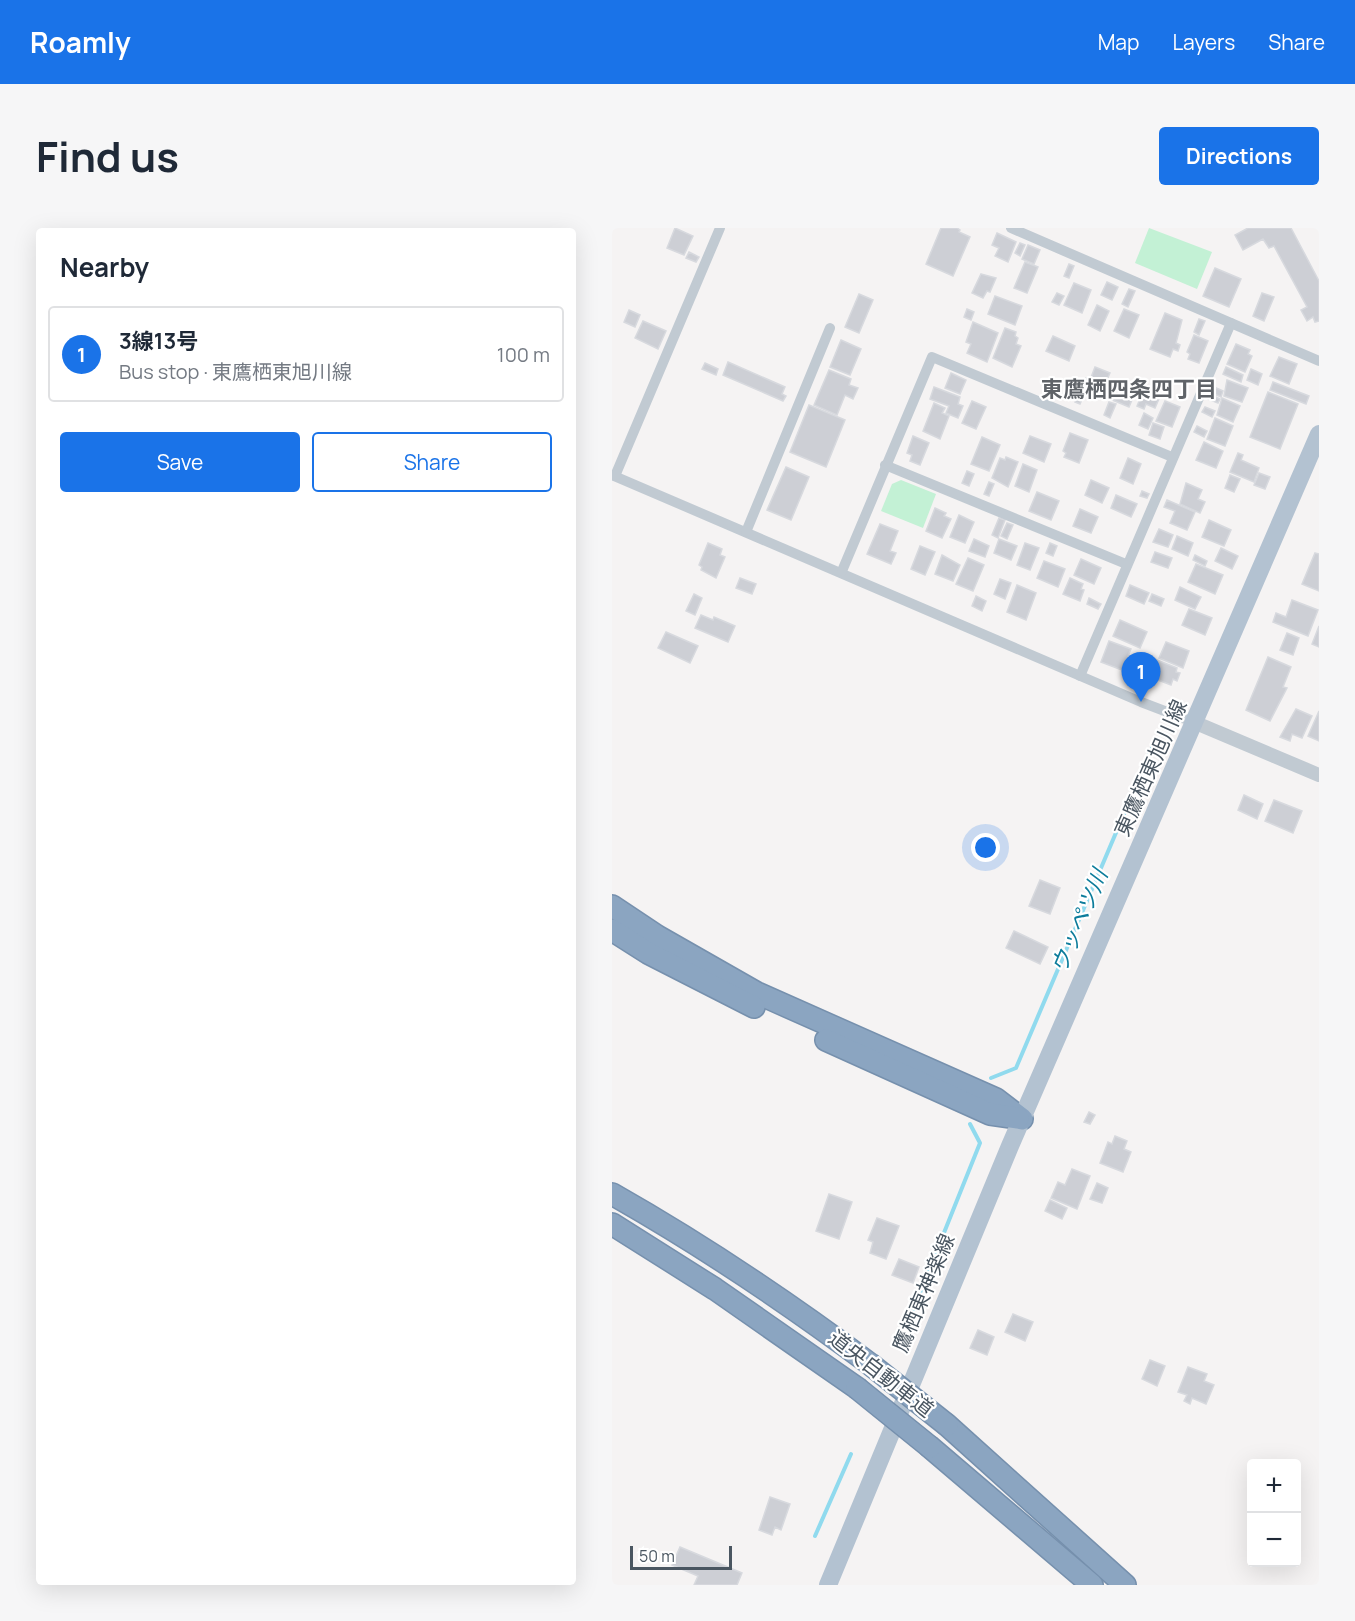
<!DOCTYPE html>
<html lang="en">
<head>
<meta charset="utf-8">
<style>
  :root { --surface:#fff; --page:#f6f6f7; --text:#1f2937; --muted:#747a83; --line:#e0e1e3; --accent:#1a73e8 }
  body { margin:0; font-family:Manrope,"Noto Sans JP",sans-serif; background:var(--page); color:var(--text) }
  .controls { position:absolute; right:18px; bottom:18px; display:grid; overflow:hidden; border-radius:6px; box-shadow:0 6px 24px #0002 }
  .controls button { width:54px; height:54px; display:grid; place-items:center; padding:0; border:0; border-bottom:2px solid var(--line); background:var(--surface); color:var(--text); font:30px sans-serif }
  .scale { position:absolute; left:18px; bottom:15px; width:102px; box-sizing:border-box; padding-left:6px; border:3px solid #4a5661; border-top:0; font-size:16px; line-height:21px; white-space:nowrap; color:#4a5661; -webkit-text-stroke:4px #fff; paint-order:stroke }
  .you { position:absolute; left:374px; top:620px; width:21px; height:21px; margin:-15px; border:4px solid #fff; border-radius:50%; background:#1a73e8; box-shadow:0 0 0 9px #1a73e833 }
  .badge { display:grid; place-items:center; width:39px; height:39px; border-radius:50%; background:var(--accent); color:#fff; font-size:20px; font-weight:700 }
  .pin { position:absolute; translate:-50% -50px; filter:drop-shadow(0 2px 3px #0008) }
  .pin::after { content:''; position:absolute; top:32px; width:21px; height:18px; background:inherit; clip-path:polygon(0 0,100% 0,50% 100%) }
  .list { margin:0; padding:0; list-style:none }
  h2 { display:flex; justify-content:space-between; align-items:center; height:78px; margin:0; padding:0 24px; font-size:26px }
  h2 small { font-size:20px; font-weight:400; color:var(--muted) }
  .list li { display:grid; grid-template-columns:39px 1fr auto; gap:18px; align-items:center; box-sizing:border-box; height:96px; margin:0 12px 12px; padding:0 12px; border:2px solid var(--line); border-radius:6px }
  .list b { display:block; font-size:22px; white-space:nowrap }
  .list p { margin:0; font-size:20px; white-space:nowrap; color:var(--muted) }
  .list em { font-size:20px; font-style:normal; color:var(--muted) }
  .actions { display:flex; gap:12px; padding:18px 24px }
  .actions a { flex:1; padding:14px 0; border:2px solid var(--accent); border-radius:6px; text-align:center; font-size:21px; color:var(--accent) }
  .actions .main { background:var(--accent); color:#fff }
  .map { position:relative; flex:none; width:707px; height:1357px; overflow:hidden; border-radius:6px }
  header { display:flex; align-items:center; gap:36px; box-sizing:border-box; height:84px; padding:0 30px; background:var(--accent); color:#fff }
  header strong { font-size:28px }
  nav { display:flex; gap:33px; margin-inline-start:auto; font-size:21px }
  .intro { display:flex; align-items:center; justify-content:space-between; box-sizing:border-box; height:144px; padding:0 36px }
  h1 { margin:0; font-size:42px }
  .button { padding:15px 27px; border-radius:6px; background:var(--accent); color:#fff; font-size:21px; font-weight:700 }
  main { display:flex; gap:36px; padding:0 36px }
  aside { flex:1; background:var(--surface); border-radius:6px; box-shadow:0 6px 24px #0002 }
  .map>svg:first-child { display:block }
  .green { fill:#c3f1d5 }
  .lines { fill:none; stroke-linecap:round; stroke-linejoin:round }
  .stream { stroke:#90daee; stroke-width:4 }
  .building { fill:#cdcfd5; stroke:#d7d9de; stroke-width:1.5 }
  .motorway-casing { stroke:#7690ad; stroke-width:24 }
  .minor { stroke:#c1cad2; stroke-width:10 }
  .tertiary { stroke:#c1cad2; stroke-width:14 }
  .primary { stroke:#b3c2d1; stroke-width:18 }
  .motorway { stroke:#8ba5c1; stroke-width:21 }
  .motorway-bridge-casing { stroke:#7690ad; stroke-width:24; stroke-linecap:butt }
  .motorway-bridge { stroke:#8ba5c1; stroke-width:21 }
  .labels { text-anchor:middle; stroke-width:4.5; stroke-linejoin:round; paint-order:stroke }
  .street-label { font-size:21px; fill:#4a5661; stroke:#fff }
  .neighbourhood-label { font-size:22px; font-weight:bold; fill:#5f6368; stroke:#fff }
  .water-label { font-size:22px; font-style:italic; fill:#0c7c9b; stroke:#fff }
</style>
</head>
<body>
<header>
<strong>Roamly</strong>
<nav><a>Map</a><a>Layers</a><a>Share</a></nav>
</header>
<div class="intro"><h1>Find us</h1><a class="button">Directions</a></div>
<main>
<aside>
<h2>Nearby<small></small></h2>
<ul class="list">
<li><span class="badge">1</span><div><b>3線13号</b><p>Bus stop · 東鷹栖東旭川線</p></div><em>100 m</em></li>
</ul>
<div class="actions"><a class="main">Save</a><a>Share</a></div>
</aside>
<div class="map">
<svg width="707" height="1357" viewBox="0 0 707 1357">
  <rect width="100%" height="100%" fill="#f5f3f3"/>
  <!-- green -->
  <g class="green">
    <polygon points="537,0 600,24 585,61 523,35"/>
    <polygon points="289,252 324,266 311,300 269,283 280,256"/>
  </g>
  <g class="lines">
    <!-- stream -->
    <g class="stream">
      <polyline points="379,850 404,840 540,520"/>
      <polyline points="299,1087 368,915 358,896"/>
      <polyline points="203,1308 239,1226"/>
    </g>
  </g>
  <!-- building -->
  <g class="building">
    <polygon points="63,0 81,8 72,27 55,20"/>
    <polygon points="329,0 345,0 348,2 347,4 358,9 341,48 314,36"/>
    <polygon points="636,0 679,0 707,53 707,93 703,94 701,89 695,93 689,82 695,79 662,18 657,20 651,11 631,22 623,7"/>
    <polygon points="385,5 404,14 396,34 383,28 387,20 380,17"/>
    <polygon points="408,15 413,17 408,28 403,25"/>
    <polygon points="416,17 428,22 422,36 410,31"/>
    <polygon points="77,24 87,29 84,34 74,30"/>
    <polygon points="413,34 426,39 415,65 402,60"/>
    <polygon points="457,36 462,38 457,50 452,48"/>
    <polygon points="603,40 629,51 617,79 591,68"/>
    <polygon points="369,46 384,50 378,64 375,63 371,70 360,65"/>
    <polygon points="495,54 506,59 500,72 489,67"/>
    <polygon points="462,55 479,62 470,85 452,77"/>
    <polygon points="517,61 523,63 516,79 510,76"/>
    <polygon points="445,65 452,68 447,77 440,74"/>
    <polygon points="650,65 662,69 652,93 641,88"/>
    <polygon points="247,66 261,72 247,105 233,99"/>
    <polygon points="383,68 410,78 403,97 376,86"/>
    <polygon points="485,77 497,83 488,103 476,97"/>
    <polygon points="355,81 362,84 359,92 352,89"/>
    <polygon points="512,81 527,87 517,110 502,103"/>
    <polygon points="17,82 28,87 23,99 12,94"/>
    <polygon points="553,85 570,92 564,115 568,117 566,123 561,121 558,129 538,121"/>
    <polygon points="587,91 593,93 587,107 582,104"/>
    <polygon points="31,93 54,103 46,121 23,110"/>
    <polygon points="361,94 386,105 375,134 355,125 359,116 354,114"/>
    <polygon points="393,100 404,104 403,108 406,110 404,116 409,118 400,139 381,130"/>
    <polygon points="582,107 596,113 587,135 576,131 578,126 575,124"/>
    <polygon points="441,108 463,118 457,133 434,123"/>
    <polygon points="229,112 249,121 238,147 218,139"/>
    <polygon points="624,116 638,122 636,126 640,128 633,144 615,136"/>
    <polygon points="667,129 685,136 677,156 658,148"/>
    <polygon points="116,134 173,159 170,166 174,168 171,173 111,147"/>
    <polygon points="93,135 106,141 104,147 90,141"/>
    <polygon points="483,139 498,145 488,168 470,160 474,150 478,152"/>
    <polygon points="614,139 631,147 629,154 611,146"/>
    <polygon points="639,141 650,146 646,157 635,152"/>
    <polygon points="217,142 239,151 237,157 246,160 241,171 233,167 225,187 202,177"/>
    <polygon points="339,145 354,152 348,166 333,160"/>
    <polygon points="506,152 525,160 517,179 498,171"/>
    <polygon points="615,152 636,160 630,174 612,168"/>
    <polygon points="661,154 697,168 694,176 658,162"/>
    <polygon points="322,159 348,169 346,176 351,178 346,190 334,185 337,178 318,171"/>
    <polygon points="538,159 550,164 543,180 534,176 532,181 525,178 530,166 536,164"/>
    <polygon points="602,159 611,163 609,169 600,165"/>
    <polygon points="656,164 686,176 668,221 638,209"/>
    <polygon points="466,165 472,167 468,176 463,174"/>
    <polygon points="598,166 608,171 606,175 596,171"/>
    <polygon points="610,170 628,178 621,194 605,187"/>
    <polygon points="360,173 374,179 364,201 350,195"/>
    <polygon points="553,173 568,179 560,199 544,193"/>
    <polygon points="497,174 504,176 498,190 492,187"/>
    <polygon points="322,175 333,180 330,185 337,188 328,211 311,203"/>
    <polygon points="197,177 233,192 214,239 178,224"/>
    <polygon points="593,179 603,183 600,189 590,184"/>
    <polygon points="532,185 541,190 536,201 527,197"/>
    <polygon points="603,190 621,198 613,218 595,211"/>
    <polygon points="541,195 552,199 548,211 537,207"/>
    <polygon points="585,198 595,203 592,209 582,204"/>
    <polygon points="458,205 476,212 467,235 452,229 454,225 451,223"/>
    <polygon points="301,208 317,215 308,237 298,233 300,227 295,225"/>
    <polygon points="418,208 439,216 432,234 411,225"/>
    <polygon points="370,209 388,217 377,243 359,236"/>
    <polygon points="592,214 611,223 604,240 584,232"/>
    <polygon points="626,225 631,227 629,232 647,240 642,254 618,244"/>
    <polygon points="394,229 406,234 396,259 380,250 388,230 393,232"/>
    <polygon points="516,230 529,236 521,256 508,250"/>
    <polygon points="411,236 425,242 417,264 403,258"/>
    <polygon points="174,239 197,249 179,292 155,282"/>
    <polygon points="355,243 362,246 357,258 350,255"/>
    <polygon points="647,245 658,249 653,261 642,257"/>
    <polygon points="618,247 628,251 622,264 613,260"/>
    <polygon points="479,252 497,260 490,275 473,267"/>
    <polygon points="377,254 382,256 377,268 372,266"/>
    <polygon points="574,255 590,262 586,271 593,274 588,285 568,276"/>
    <polygon points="530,263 537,266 535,270 528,268"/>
    <polygon points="425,264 447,273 439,292 417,283"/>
    <polygon points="504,267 525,276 519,289 499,280"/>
    <polygon points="555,272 583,284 575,302 558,295 563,283 552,279"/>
    <polygon points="323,280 334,285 332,288 339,291 330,310 314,303"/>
    <polygon points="468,281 486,289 479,305 461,298"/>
    <polygon points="347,287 362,294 353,315 338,309"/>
    <polygon points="387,290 393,292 386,310 380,307"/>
    <polygon points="597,292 619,302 612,318 590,309"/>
    <polygon points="395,295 401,297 395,311 389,308"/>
    <polygon points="268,296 286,303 278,323 284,325 279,336 255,326"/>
    <polygon points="547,301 561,307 556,319 541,314"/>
    <polygon points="565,308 581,315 576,328 560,321"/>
    <polygon points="362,311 377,318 373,329 357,323"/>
    <polygon points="387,311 405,318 399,332 382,325"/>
    <polygon points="96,315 110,321 108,327 113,329 104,350 89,342 90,339 87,337"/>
    <polygon points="413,315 427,320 418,342 405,337"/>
    <polygon points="438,315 445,318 441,328 434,325"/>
    <polygon points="308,318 323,324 313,347 299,341"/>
    <polygon points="609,320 626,328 620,341 603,333"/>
    <polygon points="543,324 560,330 556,340 539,334"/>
    <polygon points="703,325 707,326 707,363 690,356"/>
    <polygon points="330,327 348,337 341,353 323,346"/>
    <polygon points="583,327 595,333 593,338 581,332"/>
    <polygon points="356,330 372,337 361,363 344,356"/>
    <polygon points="469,331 489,340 482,356 462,347"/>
    <polygon points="432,333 453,341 446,359 425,350"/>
    <polygon points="584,336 611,347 603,366 576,354"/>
    <polygon points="128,350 144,356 140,366 124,360"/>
    <polygon points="458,350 471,356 469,361 472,362 468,373 451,366"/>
    <polygon points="388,351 399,355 393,371 382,366"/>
    <polygon points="405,357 424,365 414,392 395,384"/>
    <polygon points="518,357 537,365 532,376 514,368"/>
    <polygon points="568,359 589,369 583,381 563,372"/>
    <polygon points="82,366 90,370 83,387 74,383"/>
    <polygon points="540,366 552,371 549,378 537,373"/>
    <polygon points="364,368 374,373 370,383 360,378"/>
    <polygon points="477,370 489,376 486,381 475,376"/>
    <polygon points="680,372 706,382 696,408 661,394 664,385 674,389"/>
    <polygon points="577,381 600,390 593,407 570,397"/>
    <polygon points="89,387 101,392 102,389 123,398 116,414 83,400"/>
    <polygon points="508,392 535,404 528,420 501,408"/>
    <polygon points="707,398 707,419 700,416"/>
    <polygon points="54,404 86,418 78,435 46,420"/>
    <polygon points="675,405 687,410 681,427 668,422"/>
    <polygon points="497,413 519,421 510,442 489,434"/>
    <polygon points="554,414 577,423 571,440 547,430"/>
    <polygon points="656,429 679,439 671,459 675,460 658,493 634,482"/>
    <polygon points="540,430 565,440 564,444 568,445 565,453 561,451 559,457 533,447"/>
    <polygon points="684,481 700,488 690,510 680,506 678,513 668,509"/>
    <polygon points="707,483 707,513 696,508"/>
    <polygon points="632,567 651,576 645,591 626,582"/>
    <polygon points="662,572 690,583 681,605 653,593"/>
    <polygon points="428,652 448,660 438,686 417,678"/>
    <polygon points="402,703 436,719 428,736 394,720"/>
    <polygon points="477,884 483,887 478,896 472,894"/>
    <polygon points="503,908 515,913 512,921 519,924 511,944 488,935 496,914 500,916"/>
    <polygon points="460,941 478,948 465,981 439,970 446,954 453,957"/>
    <polygon points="485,955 496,960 490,975 478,971"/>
    <polygon points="217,966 240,974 227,1011 204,1003"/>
    <polygon points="438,972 455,980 450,991 433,983"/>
    <polygon points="265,990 287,998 274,1031 258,1025 261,1014 256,1012"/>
    <polygon points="287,1031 307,1039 301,1055 280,1047"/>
    <polygon points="401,1086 421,1094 413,1113 393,1104"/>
    <polygon points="366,1102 382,1109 375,1127 358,1120"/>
    <polygon points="538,1132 553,1138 545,1158 530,1151"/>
    <polygon points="576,1139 595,1146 592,1153 602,1157 594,1176 580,1170 578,1176 572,1173 575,1167 566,1164"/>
    <polygon points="158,1269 178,1276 169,1302 163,1299 160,1307 147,1302"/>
    <polygon points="68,1319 130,1345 125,1357 82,1357 86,1348 60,1337"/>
  </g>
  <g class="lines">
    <defs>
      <g id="motorway">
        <polyline points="0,678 45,708 145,765 384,871 410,891"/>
        <polyline points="0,702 36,725 142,779"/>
        <polyline points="214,812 378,886 406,890"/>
        <path d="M0 966C90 1017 175 1074 258 1136"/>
        <polyline points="0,996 103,1061 245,1160"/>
        <polyline points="335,1197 513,1357"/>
        <polyline points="318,1219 480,1357"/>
      </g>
    </defs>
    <!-- motorway casing -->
    <use href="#motorway" class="motorway-casing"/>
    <!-- minor -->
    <g class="minor">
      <polyline points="399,0 707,133"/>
      <polyline points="273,237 514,336"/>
      <polyline points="0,247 529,474 584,495"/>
      <polyline points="3,248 108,0"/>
      <polyline points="134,304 218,100"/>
      <polyline points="230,343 320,129 560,229"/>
      <polyline points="468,448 619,95"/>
    </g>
    <!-- tertiary -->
    <polyline class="tertiary" points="584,495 707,547"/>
    <!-- primary -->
    <polyline class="primary" points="216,1357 398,918 707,206"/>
    <!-- motorway -->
    <use href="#motorway" class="motorway"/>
    <defs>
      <g id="motorway-bridge">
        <polyline points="258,1136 335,1197"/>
        <polyline points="245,1160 318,1219"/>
      </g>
    </defs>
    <!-- motorway-bridge casing -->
    <use href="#motorway-bridge" class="motorway-bridge-casing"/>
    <!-- motorway-bridge -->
    <use href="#motorway-bridge" class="motorway-bridge"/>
  </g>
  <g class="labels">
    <!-- street labels -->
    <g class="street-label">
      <text transform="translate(539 540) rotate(-66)" y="7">東鷹栖東旭川線</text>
      <text transform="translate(312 1065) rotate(-67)" y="7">鷹栖東神楽線</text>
      <text transform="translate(269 1146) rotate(38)" y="7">道央自動車道</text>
    </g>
    <!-- neighbourhood labels -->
    <g class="neighbourhood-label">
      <text x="517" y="169">東鷹栖四条四丁目</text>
    </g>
    <!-- water labels -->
    <g class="water-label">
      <text transform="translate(467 693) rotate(-67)" y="8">ウッペツ川</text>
    </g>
  </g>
</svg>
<div class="controls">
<button>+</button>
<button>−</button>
</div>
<div class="scale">50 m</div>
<div class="you"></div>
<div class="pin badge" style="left:529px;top:474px">1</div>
</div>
</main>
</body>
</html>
